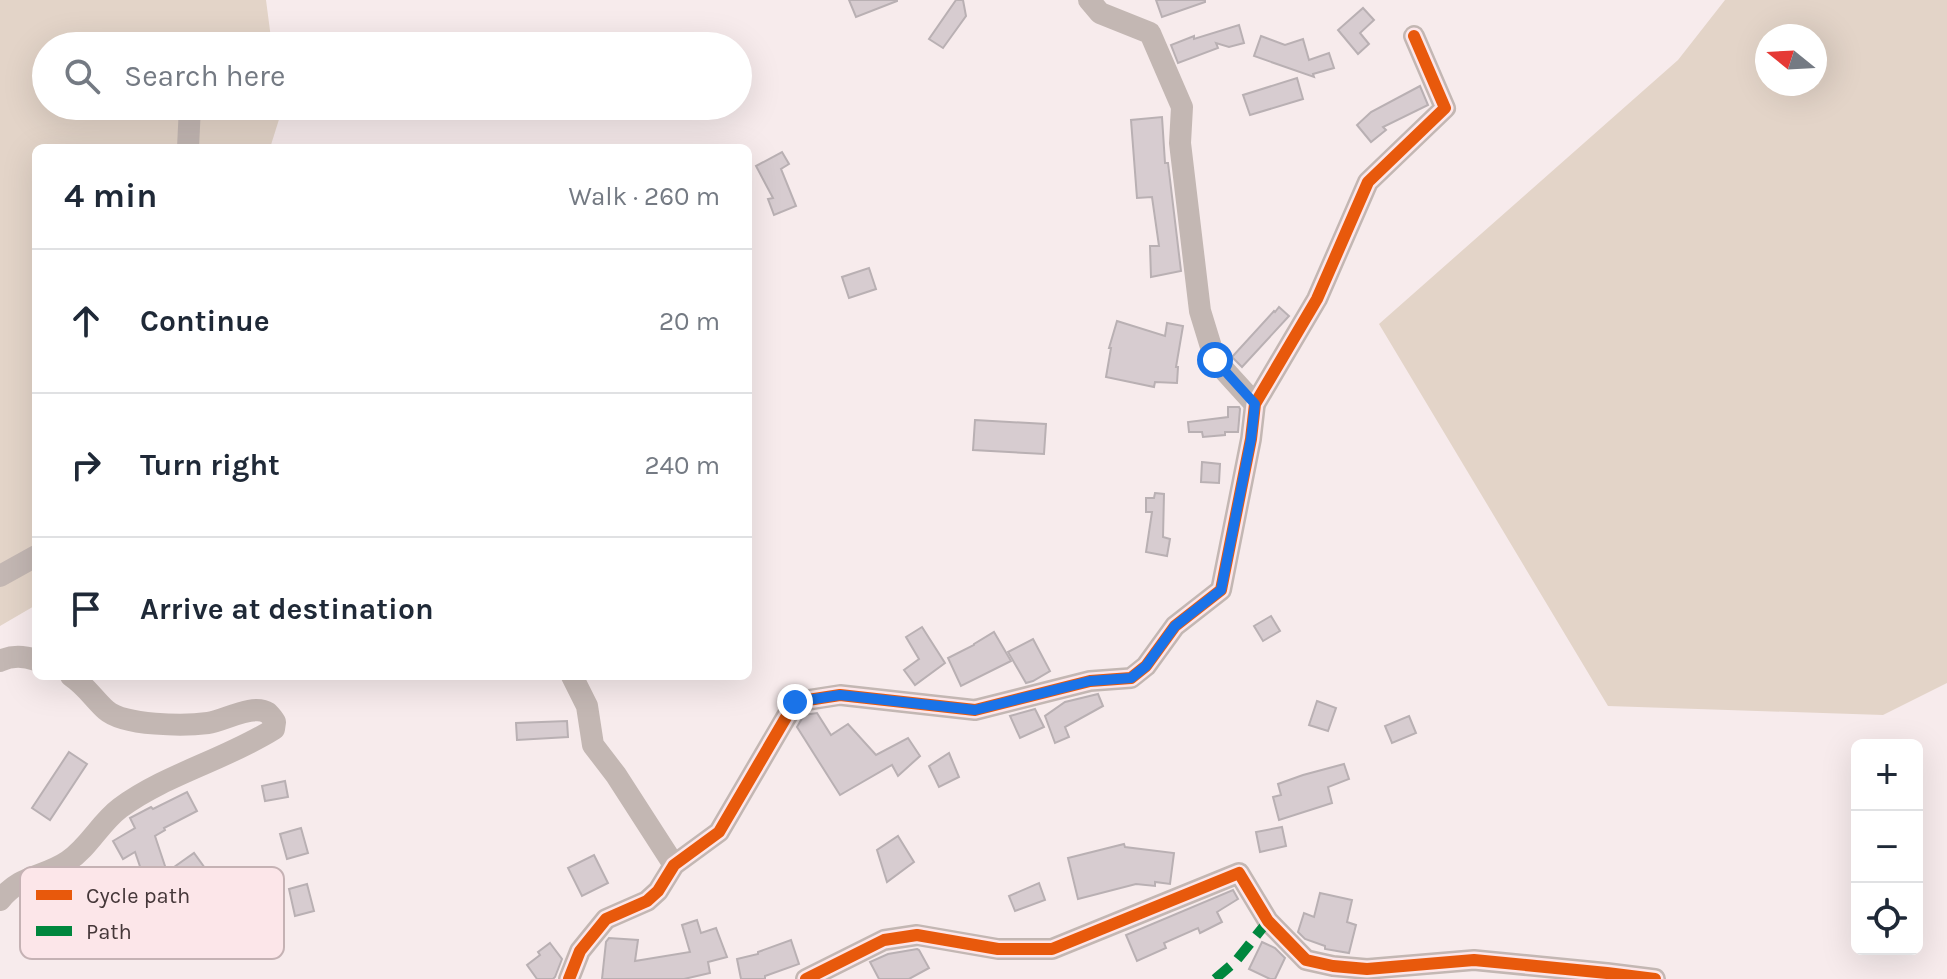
<!DOCTYPE html>
<html lang="en">
<head>
<meta charset="utf-8">
<style>
  :root { --surface:#fff; --page:#f2f2f3; --text:#1f2937; --muted:#747a83; --line:#e0e1e3 }
  body { margin:0; font-family:Karla,sans-serif; background:var(--page); color:var(--text) }
  .controls { position:absolute; right:24px; bottom:24px; display:grid; overflow:hidden; border-radius:12px; box-shadow:0 8px 32px #0002 }
  .controls button { width:72px; height:72px; display:grid; place-items:center; padding:0; border:0; border-bottom:2px solid var(--line); background:var(--surface); color:var(--text); font:40px sans-serif }
  .compass { position:absolute; left:1755px; top:24px; width:72px; height:72px; border-radius:50%; background:var(--surface); box-shadow:0 8px 32px #0002; rotate:288deg }
  .stop { position:absolute; width:24px; height:24px; margin:-18px; border:6px solid #1a73e8; border-radius:50%; background:#fff }
  .stop.end { background:#1a73e8; border-color:#fff; box-shadow:0 2px 8px #0008 }
  .list { margin:0; padding:0; list-style:none }
  h2 { display:flex; justify-content:space-between; align-items:center; height:104px; margin:0; padding:0 32px; font-size:34px }
  h2 small { font-size:26px; font-weight:400; color:var(--muted) }
  .list li { display:grid; grid-template-columns:52px 1fr auto; gap:24px; align-items:center; box-sizing:border-box; height:144px; padding:0 32px; border-top:2px solid var(--line) }
  .list b { display:block; font-size:30px; white-space:nowrap }
  .list em { font-size:26px; font-style:normal; color:var(--muted) }
  .icon { flex:none; width:44px; height:44px; fill:none; stroke:currentColor; stroke-width:2; stroke-linecap:round; stroke-linejoin:round }
  .map { position:relative; flex:none; width:1947px; height:979px; overflow:hidden }
  .search { position:absolute; background:var(--surface); box-shadow:0 8px 32px #0002; left:32px; top:32px; width:720px; height:88px; display:flex; align-items:center; gap:20px; box-sizing:border-box; padding:0 28px; border-radius:44px; color:var(--muted); font-size:30px }
  .panel { position:absolute; background:var(--surface); box-shadow:0 8px 32px #0002; left:32px; top:144px; width:720px; height:536px; border-radius:12px }
  .map>svg:first-child { display:block }
  .green { fill:#e3d4c8; fill-rule:evenodd }
  .building { fill:#d7ccd0; stroke:#b9b0b3; stroke-width:2 }
  .lines { fill:none; stroke-linecap:round; stroke-linejoin:round }
  .street { stroke:#c3b7b3; stroke-width:22 }
  .quiet { stroke:#00873e; stroke-width:10; stroke-dasharray:20 10; stroke-linecap:butt }
  .cycleway-casing { stroke:#fce6e9; stroke-width:17 }
  .cycleway { stroke:#e8590c; stroke-width:12 }
  .route { stroke:#1a73e8; stroke-width:10 }
  .key { fill:#fce6e9; stroke:#c5b2b4; stroke-width:2 }
  .key-label { font-size:22px; fill:#453739 }
</style>
</head>
<body>
<div class="map">
<svg width="1947" height="979" viewBox="0 0 1947 979">
  <rect width="100%" height="100%" fill="#f7ebec"/>
  <!-- green -->
  <g class="green">
    <polygon points="0,0 266,0 272,46 46,46 46,106 280,106 281,113 270,148 36,148 36,605 0,626"/>
    <path d="M1725 0H1947V683L1883 715 1608 706 1379 324 1678 60ZM1767 36H1815V84H1767Z"/>
  </g>
  <!-- building -->
  <g class="building">
    <polygon points="849,0 897,0 897,1 856,17"/>
    <polygon points="956,0 963,0 966,16 943,48 929,39"/>
    <polygon points="1156,0 1205,0 1205,2 1162,17"/>
    <polygon points="1363,8 1374,20 1360,33 1369,44 1358,54 1338,30"/>
    <polygon points="1239,25 1244,43 1229,47 1216,43 1218,48 1178,63 1171,45 1194,36 1194,39"/>
    <polygon points="1261,36 1285,45 1303,39 1309,60 1329,53 1334,68 1313,74 1314,77 1254,56"/>
    <polygon points="1297,78 1303,99 1250,115 1243,95"/>
    <polygon points="1420,86 1428,105 1383,127 1386,130 1371,142 1357,125 1371,112"/>
    <polygon points="1162,117 1165,163 1168,163 1181,271 1151,277 1150,246 1159,246 1152,197 1137,198 1131,120"/>
    <polygon points="782,152 789,164 781,169 796,206 774,215 768,199 773,198 756,166"/>
    <polygon points="869,268 876,289 849,298 842,277"/>
    <polygon points="1279,307 1289,316 1242,367 1232,357 1274,311 1275,312"/>
    <polygon points="1117,321 1165,336 1167,323 1183,326 1176,367 1178,367 1177,383 1155,382 1154,387 1106,377 1111,348 1109,348"/>
    <polygon points="1228,407 1239,407 1240,409 1238,432 1225,432 1225,435 1203,437 1202,432 1189,432 1188,422 1228,417"/>
    <polygon points="975,420 1046,424 1044,454 973,450"/>
    <polygon points="1202,462 1220,464 1219,483 1201,482"/>
    <polygon points="1155,493 1164,494 1163,537 1170,539 1167,556 1146,552 1152,512 1146,512 1146,498 1154,498"/>
    <polygon points="1271,616 1280,631 1263,641 1254,626"/>
    <polygon points="922,627 945,663 915,685 904,670 919,659 906,637"/>
    <polygon points="994,632 1011,661 961,686 948,658 974,645 974,644"/>
    <polygon points="1033,639 1050,671 1033,681 1026,683 1008,652"/>
    <polygon points="1098,694 1103,706 1065,727 1069,737 1055,743 1045,716 1065,702"/>
    <polygon points="1317,701 1336,708 1328,731 1309,725"/>
    <polygon points="1035,709 1044,727 1020,738 1010,716"/>
    <polygon points="817,713 831,735 848,724 876,755 908,738 920,756 898,776 892,765 840,795 797,727 804,715"/>
    <polygon points="1409,716 1416,733 1392,743 1385,726"/>
    <polygon points="567,721 568,737 517,740 516,723"/>
    <polygon points="69,752 87,764 50,820 32,808"/>
    <polygon points="949,753 959,777 939,787 929,766"/>
    <polygon points="1344,764 1349,779 1328,787 1332,803 1279,820 1273,797 1281,795 1278,784 1303,775"/>
    <polygon points="285,781 288,797 265,801 262,786"/>
    <polygon points="187,792 197,811 164,828 165,830 155,836 167,872 194,853 210,875 215,872 223,886 182,908 172,891 164,896 150,876 144,878 135,852 123,859 113,841 135,828 130,818 151,807 153,809"/>
    <polygon points="1282,827 1286,846 1260,852 1256,832"/>
    <polygon points="301,828 308,853 287,859 280,834"/>
    <polygon points="898,836 914,862 887,882 877,850"/>
    <polygon points="1124,844 1125,847 1174,853 1170,884 1155,882 1155,886 1136,884 1078,899 1068,858"/>
    <polygon points="594,855 608,883 582,896 568,868"/>
    <polygon points="1039,883 1045,900 1015,911 1009,896"/>
    <polygon points="307,884 314,911 295,916 289,889"/>
    <polygon points="1233,890 1238,899 1217,912 1222,922 1200,933 1198,928 1164,943 1166,948 1137,961 1126,935"/>
    <polygon points="1320,893 1352,900 1347,922 1356,925 1349,953 1325,949 1325,946 1305,939 1298,932 1304,913 1314,917"/>
    <polygon points="697,920 701,933 716,928 727,957 708,962 710,973 684,979 602,979 606,942 609,938 638,940 635,961 690,952 682,925"/>
    <polygon points="791,940 799,964 765,976 765,979 741,979 737,959 758,954 758,952"/>
    <polygon points="1262,942 1275,948 1285,958 1275,979 1270,979 1249,969"/>
    <polygon points="550,943 562,959 555,977 553,979 537,979 527,965 540,955 538,952"/>
    <polygon points="917,949 919,950 929,968 909,979 879,979 870,962 888,954"/>
  </g>
  <g class="lines">
    <!-- street -->
    <g class="street">
      <polyline points="1089,0 1100,13 1150,33 1182,107 1180,143 1200,311 1215,360 1255,404"/>
      <polyline points="188,148 190,106"/>
      <polyline points="0,576 36,556"/>
      <path d="M0 661C12 655 24 656 36 660"/>
      <polyline points="572,676 587,706 593,745 616,775 674,865"/>
      <path d="M0 900C21 874 43 878 68 861 89 847 100 823 120 808 166 774 225 760 274 729L275 722C274 720 269 714 268 713 253 703 224 721 208 723 185 726 124 726 106 710 94 699 85 685 71 676"/>
      <polyline points="569,979 580,951 606,919 647,901 658,891 674,865 719,832 795,702 840,695 975,710 1090,681 1131,678 1146,666 1175,626 1221,590 1251,439 1255,404 1317,299 1368,182 1445,108 1414,36"/>
      <polyline points="806,979 884,940 917,935 998,949 1052,949 1239,873 1268,921 1306,960 1333,966 1367,969 1474,960 1607,973 1655,979"/>
    </g>
    <!-- quiet -->
    <polyline class="quiet" points="1215,979 1236,961 1268,921"/>
    <defs>
      <g id="cycleway">
        <polyline points="569,979 580,951 606,919 647,901 658,891 674,865 719,832 795,702 840,695 975,710 1090,681 1131,678 1146,666 1175,626 1221,590 1251,439 1255,404 1317,299 1368,182 1445,108 1414,36"/>
        <polyline points="806,979 884,940 917,935 998,949 1052,949 1239,873 1268,921 1306,960 1333,966 1367,969 1474,960 1607,973 1655,979"/>
      </g>
    </defs>
    <!-- cycleway casing -->
    <use href="#cycleway" class="cycleway-casing"/>
    <!-- cycleway -->
    <use href="#cycleway" class="cycleway"/>
  </g>
  <g class="lines">
    <!-- route -->
    <polyline class="route" points="795,702 840,695 975,710 1090,681 1131,678 1146,666 1175,626 1221,590 1251,439 1255,404 1215,360"/>
  </g>
  <!-- legend -->
  <rect x="20" y="867" width="264" height="92" rx="12" class="key"/>
  <rect x="36" y="890" width="36" height="10" fill="#e8590c"/>
  <rect x="36" y="926" width="36" height="10" fill="#00873e"/>
  <g class="key-label">
    <text x="86" y="903">Cycle path</text>
    <text x="86" y="939">Path</text>
  </g>
</svg>
<div class="controls">
<button>+</button>
<button>−</button>
<button><svg class="icon" aria-label="locate" viewBox="0 0 24 24"><circle cx="12" cy="12" r="6"/><path d="M12 2v4M12 18v4M2 12h4M18 12h4"/></svg></button>
</div>
<svg class="compass" viewBox="-18 -18 36 36"><path d="M0-13l5 13h-10z" fill="#e53935"/><path d="M0 13l5-13h-10z" fill="#747a83"/></svg>
<div class="stop" style="left:1215px;top:360px"></div>
<div class="stop end" style="left:795px;top:702px"></div>
<div class="search"><svg class="icon" aria-label="search" viewBox="0 0 24 24"><circle cx="10" cy="10" r="6"/><path d="M15 15l6 6"/></svg>Search here</div>
<section class="panel">
<h2>4 min<small>Walk · 260 m</small></h2>
<ul class="list">
<li><svg class="icon" aria-label="ahead" viewBox="0 0 24 24"><path d="M12 20V5M6 11l6-6 6 6"/></svg><div><b>Continue</b></div><em>20 m</em></li>
<li><svg class="icon" aria-label="right" viewBox="0 0 24 24"><path d="M7 20v-9h11M14 6l5 5-5 5"/></svg><div><b>Turn right</b></div><em>240 m</em></li>
<li><svg class="icon" aria-label="arrive" viewBox="0 0 24 24"><path d="M6 21V4h12l-3 4 3 4H6"/></svg><div><b>Arrive at destination</b></div></li>
</ul>
</section>
</div>
</body>
</html>
